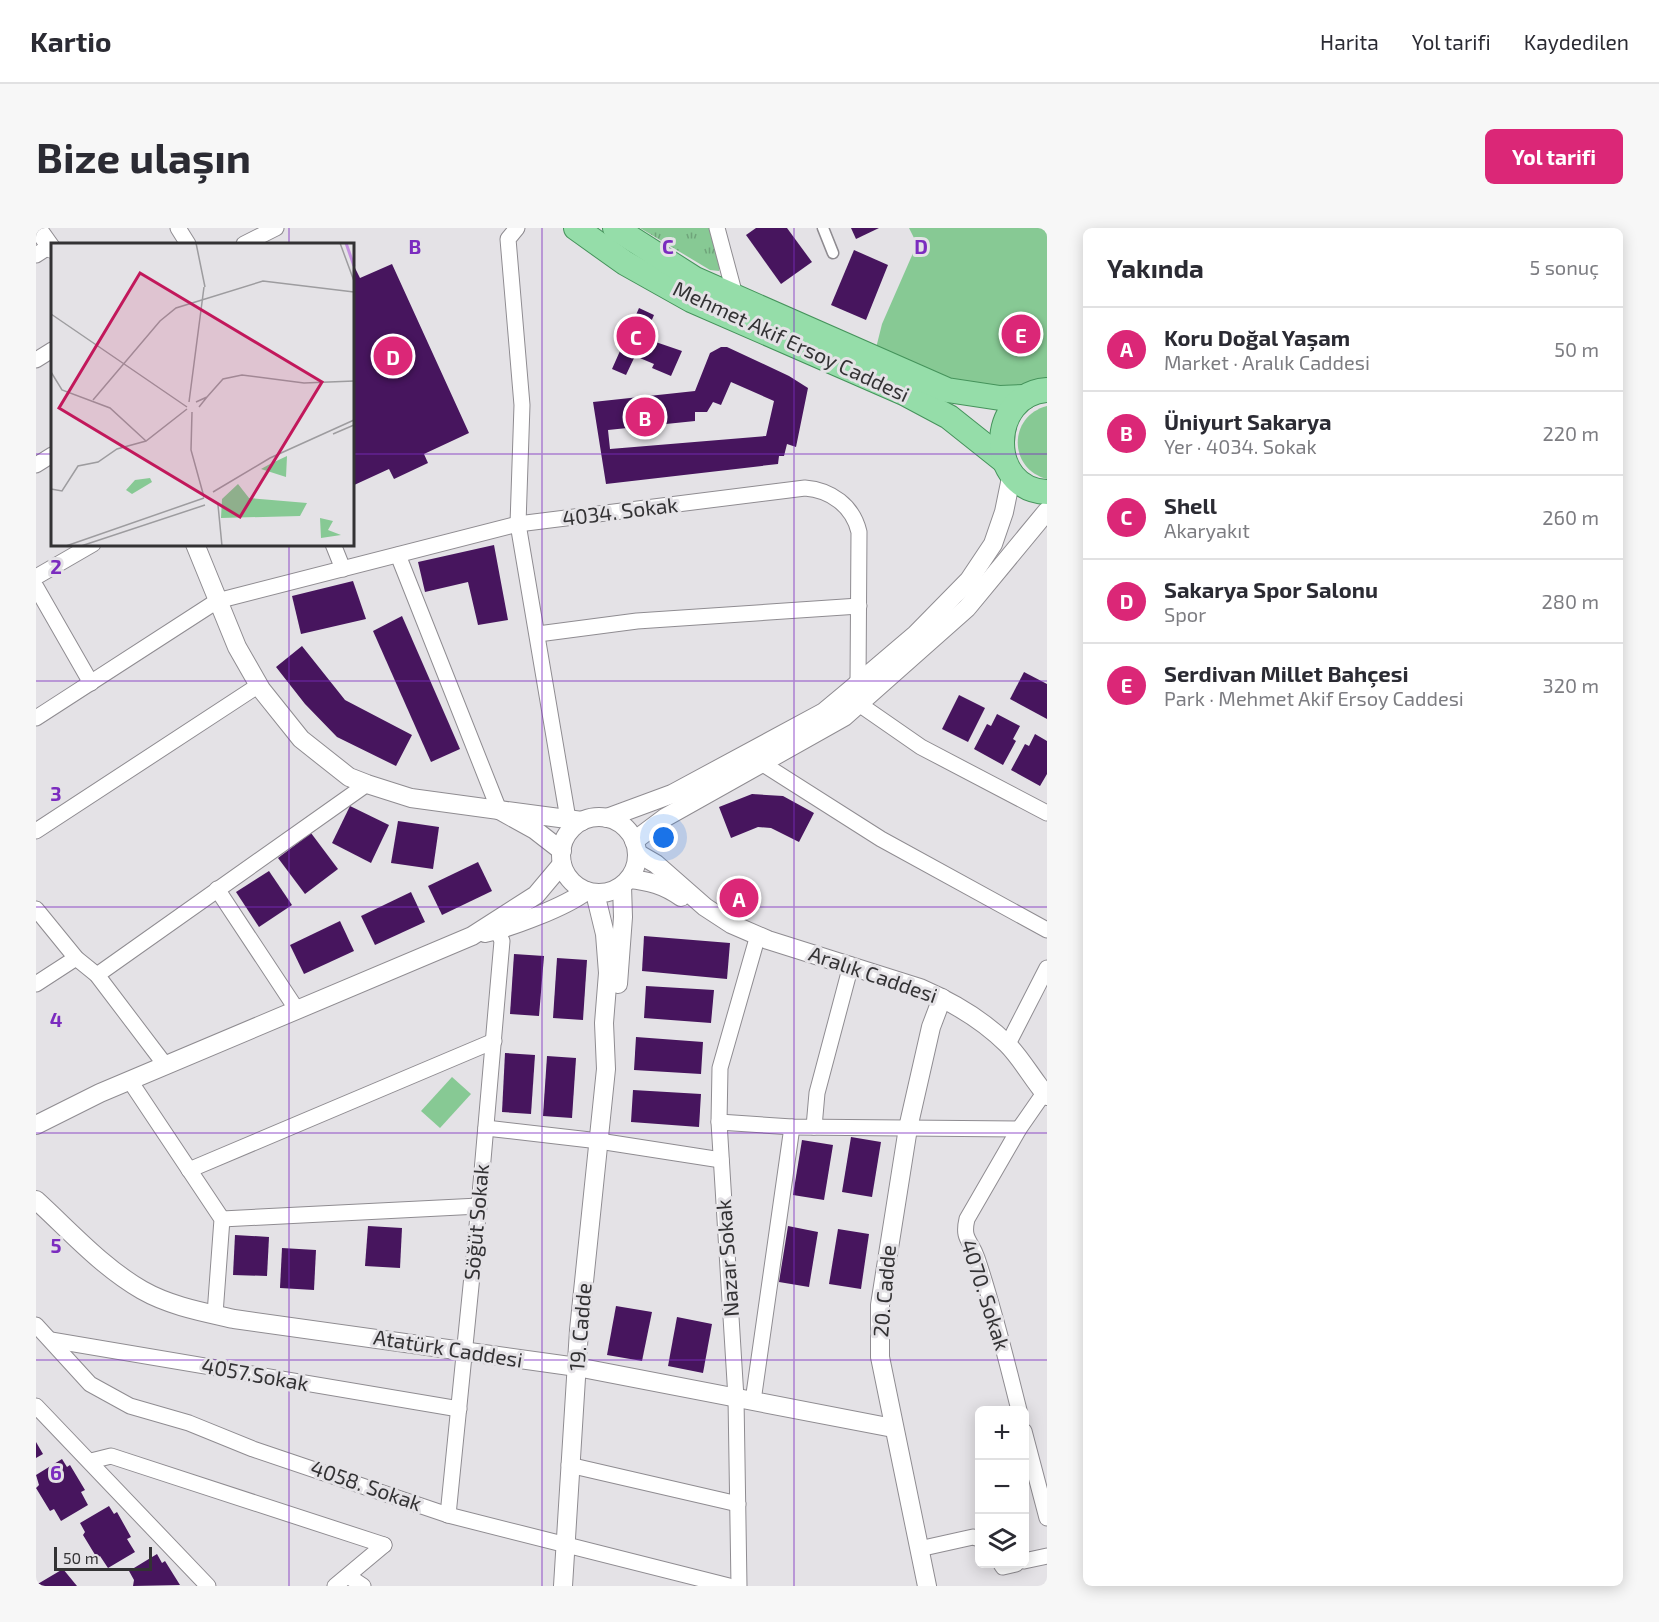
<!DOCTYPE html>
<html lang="tr">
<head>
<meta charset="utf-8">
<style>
  :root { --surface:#fff; --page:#f7f7f7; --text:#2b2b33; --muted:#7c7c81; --line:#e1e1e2; --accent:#db2777 }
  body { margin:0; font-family:"Exo 2",sans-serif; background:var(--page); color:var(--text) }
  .controls { position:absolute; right:18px; bottom:18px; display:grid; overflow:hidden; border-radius:9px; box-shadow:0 3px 15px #0003 }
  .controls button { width:54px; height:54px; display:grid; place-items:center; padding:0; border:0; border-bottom:2px solid var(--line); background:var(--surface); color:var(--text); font:30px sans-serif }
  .scale { position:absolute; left:18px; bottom:15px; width:98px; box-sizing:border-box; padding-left:6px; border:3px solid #333234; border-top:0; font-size:16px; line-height:21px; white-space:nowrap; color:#333234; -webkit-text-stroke:4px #e4e2e6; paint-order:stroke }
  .you { position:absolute; left:628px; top:610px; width:21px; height:21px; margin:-15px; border:4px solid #fff; border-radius:50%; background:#1a73e8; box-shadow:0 0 0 9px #1a73e833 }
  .badge { display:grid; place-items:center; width:39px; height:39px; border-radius:50%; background:var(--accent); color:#fff; font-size:20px; font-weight:700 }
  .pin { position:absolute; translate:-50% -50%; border:3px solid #fff; box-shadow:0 2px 6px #0006 }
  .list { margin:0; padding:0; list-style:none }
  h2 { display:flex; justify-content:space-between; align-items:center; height:78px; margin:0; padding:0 24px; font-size:26px }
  h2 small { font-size:20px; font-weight:400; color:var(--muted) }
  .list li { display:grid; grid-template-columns:39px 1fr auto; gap:18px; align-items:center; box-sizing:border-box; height:84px; padding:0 24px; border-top:2px solid var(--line) }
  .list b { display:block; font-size:22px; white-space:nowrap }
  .list p { margin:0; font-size:20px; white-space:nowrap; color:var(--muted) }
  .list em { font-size:20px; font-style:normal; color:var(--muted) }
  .icon { flex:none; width:33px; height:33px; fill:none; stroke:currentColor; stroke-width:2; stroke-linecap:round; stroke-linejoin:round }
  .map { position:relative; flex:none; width:1011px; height:1358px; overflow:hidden; border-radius:9px }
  header { display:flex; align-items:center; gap:36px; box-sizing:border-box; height:84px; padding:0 30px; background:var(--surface); border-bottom:2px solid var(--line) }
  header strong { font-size:28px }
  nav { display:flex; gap:33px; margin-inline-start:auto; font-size:21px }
  .intro { display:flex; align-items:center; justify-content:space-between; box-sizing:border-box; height:144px; padding:0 36px }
  h1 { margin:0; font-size:42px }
  .button { padding:15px 27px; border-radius:9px; background:var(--accent); color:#fff; font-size:21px; font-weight:700 }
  main { display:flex; gap:36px; padding:0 36px }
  aside { flex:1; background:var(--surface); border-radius:9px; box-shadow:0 3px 15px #0003 }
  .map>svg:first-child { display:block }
  .green { fill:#87c994 }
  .park { fill:url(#park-tufts) }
  .building { fill:#47155e; fill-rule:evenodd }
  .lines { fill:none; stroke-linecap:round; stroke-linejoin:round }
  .pedestrian-casing { stroke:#8f8c91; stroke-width:13 }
  .minor-casing { stroke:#8f8c91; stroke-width:17 }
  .tertiary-casing { stroke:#8f8c91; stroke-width:20 }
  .primary-casing { stroke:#45935b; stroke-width:26 }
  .pedestrian { stroke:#fff; stroke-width:10 }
  .minor { stroke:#fff; stroke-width:15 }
  .tertiary { stroke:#fff; stroke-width:18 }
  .primary { stroke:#95dda9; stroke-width:24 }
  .grid { fill:none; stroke:#7b2cbf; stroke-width:1.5; stroke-opacity:0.55 }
  .labels { text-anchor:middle; stroke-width:6; stroke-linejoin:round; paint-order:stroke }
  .street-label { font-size:21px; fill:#333234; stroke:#e4e2e6 }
  .inset-river { fill:none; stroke:#c490e0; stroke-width:3 }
  .inset-road { fill:none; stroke:#9d9c9f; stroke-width:1.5 }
  .view { fill:#c2185b; fill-opacity:0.15; stroke:#c2185b; stroke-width:3 }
  .inset-edge { fill:none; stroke:#333234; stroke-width:3 }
  .grid-label { font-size:20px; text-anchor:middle; font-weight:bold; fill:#7b2cbf; stroke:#e4e2e6; stroke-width:6; stroke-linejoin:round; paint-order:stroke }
</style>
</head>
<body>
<header>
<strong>Kartio</strong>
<nav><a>Harita</a><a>Yol tarifi</a><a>Kaydedilen</a></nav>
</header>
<div class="intro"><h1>Bize ulaşın</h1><a class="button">Yol tarifi</a></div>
<main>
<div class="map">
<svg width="1011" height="1358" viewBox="0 0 1011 1358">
  <defs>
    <pattern id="park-tufts" width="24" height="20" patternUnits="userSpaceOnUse" patternTransform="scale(1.5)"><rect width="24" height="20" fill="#87c994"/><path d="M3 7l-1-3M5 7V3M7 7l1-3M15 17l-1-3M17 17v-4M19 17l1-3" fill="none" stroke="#6fa47a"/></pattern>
  </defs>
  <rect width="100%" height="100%" fill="#e4e2e6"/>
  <!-- green -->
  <g class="green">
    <path d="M873 0H1011V151C957 176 889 141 840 120L846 96 881 16Z"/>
    <path d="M1011 178V251C972 241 972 188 1011 178Z"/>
    <polygon points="416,849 435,866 404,900 385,883"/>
  </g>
  <!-- park -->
  <polygon class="park" points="604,0 676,0 685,30 683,43 674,42"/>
  <!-- building -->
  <g class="building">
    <polygon points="720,0 751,0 776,34 745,56 710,7"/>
    <polygon points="815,0 843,0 820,11"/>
    <polygon points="818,22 852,37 830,92 795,77"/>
    <polygon points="316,34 324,50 356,36 433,205 388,226 392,235 358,251 353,241 316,258"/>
    <polygon points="603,80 618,87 608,110 646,123 635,148 616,140 618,136 599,128 590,147 576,141"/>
    <path d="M685 119H691L753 148 772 160 760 219 751 216 748 228H743L742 236 570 256 557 174 659 163 674 125ZM695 154 738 173 730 208 574 221 572 202 659 193V184H671L677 174 685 177Z"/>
    <polygon points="458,317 472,392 442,397 432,354 389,364 382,334"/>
    <polygon points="317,353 330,391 265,406 256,368"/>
    <polygon points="366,388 424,521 395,534 337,403"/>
    <polygon points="266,418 309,472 376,507 360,538 301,509 269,476 240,439"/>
    <polygon points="988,444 1011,456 1011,491 974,471"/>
    <polygon points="923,467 949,480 932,514 906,501"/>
    <polygon points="961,486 984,498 977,511 980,513 967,537 938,521 951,496 955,498"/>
    <polygon points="999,506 1011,513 1011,546 1004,558 975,542 989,516 993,518"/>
    <polygon points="716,566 747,568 778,585 763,614 735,600 722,599 695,610 683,579"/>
    <polygon points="314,578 353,597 335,635 296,615"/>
    <polygon points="362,593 403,599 397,641 355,635"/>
    <polygon points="275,605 302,641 269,666 242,630"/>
    <polygon points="442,634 456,663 406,687 392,658"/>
    <polygon points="233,643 256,677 223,699 200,664"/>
    <polygon points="375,664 389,694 339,717 325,688"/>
    <polygon points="304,693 318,723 268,746 254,717"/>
    <polygon points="608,708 694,715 691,751 606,743"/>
    <polygon points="478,726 508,728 503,788 474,786"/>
    <polygon points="521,730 551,732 547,792 517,790"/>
    <polygon points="610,758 678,762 675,795 608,790"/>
    <polygon points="600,809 667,814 665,846 598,842"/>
    <polygon points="469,825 499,827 495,886 466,884"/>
    <polygon points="511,828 540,830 536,890 507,888"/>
    <polygon points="597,862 665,866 663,899 595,894"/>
    <polygon points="815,909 845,914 836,969 806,964"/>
    <polygon points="766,912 797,917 788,972 757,967"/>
    <polygon points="332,998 366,1000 364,1040 329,1038"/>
    <polygon points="752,998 782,1004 773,1059 743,1054"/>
    <polygon points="802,1001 833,1006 825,1061 793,1056"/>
    <polygon points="199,1007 233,1009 231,1048 197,1047"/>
    <polygon points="246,1020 280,1022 278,1062 244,1060"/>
    <polygon points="580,1078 616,1084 606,1133 571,1127"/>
    <polygon points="641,1089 676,1096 667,1145 632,1138"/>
    <polygon points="0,1214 7,1226 0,1230"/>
    <polygon points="26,1231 31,1239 34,1237 49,1262 45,1264 52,1277 25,1293 18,1281 14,1283 0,1260 3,1257 0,1247"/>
    <polygon points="73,1278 78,1286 81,1284 95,1309 91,1311 99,1324 72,1340 64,1328 61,1330 47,1307 49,1304 44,1295"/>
    <polygon points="121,1326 126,1335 129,1333 144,1357 97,1358 98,1352 93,1343"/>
    <polygon points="27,1341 41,1358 0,1358 0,1357"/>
  </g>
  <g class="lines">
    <defs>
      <polyline id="pedestrian" points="787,0 797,25"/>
      <g id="minor">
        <polyline points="142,0 152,16"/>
        <polyline points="481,0 472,11 486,177 482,296 532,591"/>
        <polyline points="681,0 700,71"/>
        <polyline points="208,16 240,0"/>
        <polyline points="0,27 14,18"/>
        <polyline points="0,132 16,122"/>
        <polyline points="0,237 16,227"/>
        <polyline points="297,316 307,341"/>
        <polyline points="362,327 463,582"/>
        <polyline points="0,349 57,316"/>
        <polyline points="0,359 55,455"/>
        <polyline points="502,406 601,393 823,378"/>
        <polyline points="823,476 885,519 1011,585"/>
        <path d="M0 490 181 373 482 296 769 260C795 262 817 278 823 304L822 455"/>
        <polyline points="727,536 845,611 1011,702"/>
        <polyline points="0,603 223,457"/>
        <polyline points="181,661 261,782"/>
        <polyline points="0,681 40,730 61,747 130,838"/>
        <polyline points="61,747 331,556"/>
        <polyline points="0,756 40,730"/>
        <polyline points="972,816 1011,740"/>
        <polyline points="94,853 186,991 179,1086"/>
        <polyline points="683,894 756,899 983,901"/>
        <polyline points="778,899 781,865 815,737"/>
        <polyline points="450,900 563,913 685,932"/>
        <polyline points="153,942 458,813"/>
        <polyline points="186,991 443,978"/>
        <polyline points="0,1097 54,1156 94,1178 153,1195 217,1221 412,1287 693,1358"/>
        <polyline points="15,1112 423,1181"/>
        <polyline points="717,1173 756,899"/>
        <polyline points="0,1178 172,1358"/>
        <path d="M983 1182C970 1131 958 1080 941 1030 935 1012 926 1012 931 991L983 901 1008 865"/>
        <polyline points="988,1203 1011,1290"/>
        <polyline points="55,1233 75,1228 348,1317"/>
        <polyline points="533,1237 702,1276"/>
        <polyline points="412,1287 443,978 466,713 461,702"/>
        <polyline points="883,1321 937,1309 944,1311"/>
        <polyline points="988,1333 1011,1328"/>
        <polyline points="965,1336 967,1339 980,1336"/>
        <polyline points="312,1348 327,1358"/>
        <polyline points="299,1358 348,1317"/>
        <polyline points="703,1358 700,1170 683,894 684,840 722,707"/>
      </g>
      <g id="tertiary">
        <polyline points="1,0 16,21"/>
        <polyline points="159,316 201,419 225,461 265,511 313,549 331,556 375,570 463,582"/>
        <circle cx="563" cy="627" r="38"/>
        <polyline points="571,590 636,566 788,484 812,464 880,406 933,352 957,316 968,284 976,245"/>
        <polyline points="598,613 630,589 808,489 931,380 1011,283"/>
        <polyline points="526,623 499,602 463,582 546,593"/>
        <path d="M601 625 620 636 669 679 695 696 732 712 884 760C914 773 947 792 971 816 986 831 997 852 1011 868"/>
        <path d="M593 651C613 653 628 657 645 669"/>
        <path d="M449 705C476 699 529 679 550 663"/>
        <polyline points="582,756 587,689 586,658"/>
        <polyline points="0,897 64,865 436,708 500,667 526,636"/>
        <path d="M0 972C34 1003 66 1039 106 1062 134 1078 167 1084 198 1091L541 1139 857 1200"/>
        <polyline points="527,1358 543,1102 570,841 568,795 572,745 569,706 559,665"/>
        <polyline points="891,1358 844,1129 844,1077 872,900 895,799 906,770"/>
      </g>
      <g id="primary">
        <polyline points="540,0 589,35 655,72 868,165 913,189 967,232"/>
        <polyline points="579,0 659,51 911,162 964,170 989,169"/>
        <path d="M1011 162C952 166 950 262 1011 264"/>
      </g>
    </defs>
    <!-- pedestrian casing -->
    <use href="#pedestrian" class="pedestrian-casing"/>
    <!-- minor casing -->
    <use href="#minor" class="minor-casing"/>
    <!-- tertiary casing -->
    <use href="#tertiary" class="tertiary-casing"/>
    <!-- primary casing -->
    <use href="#primary" class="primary-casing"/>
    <!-- pedestrian -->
    <use href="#pedestrian" class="pedestrian"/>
    <!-- minor -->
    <use href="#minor" class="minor"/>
    <!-- tertiary -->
    <use href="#tertiary" class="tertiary"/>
    <!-- primary -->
    <use href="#primary" class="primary"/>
  </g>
  <!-- grid -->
  <path class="grid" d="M253 0V16M506 0V1358M758 0V1358M0 226H16M316 226H1011M253 316V1358M0 453H1011M0 679H1011M0 905H1011M0 1132H1011"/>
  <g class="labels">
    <!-- street labels -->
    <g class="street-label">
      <text transform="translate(755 114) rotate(25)" y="7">Mehmet Akif Ersoy Caddesi</text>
      <text transform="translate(584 284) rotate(-7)" y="7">4034. Sokak</text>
      <text transform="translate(837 747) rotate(19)" y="7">Aralık Caddesi</text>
      <text transform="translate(441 994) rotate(-85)" y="7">Söğüt Sokak</text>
      <text transform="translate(692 1030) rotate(-94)" y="7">Nazar Sokak</text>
      <text transform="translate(849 1063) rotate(-85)" y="7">20. Cadde</text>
      <text transform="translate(949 1067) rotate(72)" y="7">4070. Sokak</text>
      <text transform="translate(545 1099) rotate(-85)" y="7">19. Cadde</text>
      <text transform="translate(412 1121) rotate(9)" y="7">Atatürk Caddesi</text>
      <text transform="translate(219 1147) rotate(10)" y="7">4057.Sokak</text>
      <text transform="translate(330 1258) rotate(19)" y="7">4058. Sokak</text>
    </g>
  </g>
  <!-- overview -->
  <g transform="translate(15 15)">
    <rect width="303" height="303" fill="#e4e2e6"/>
    <path d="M187 241 198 255 256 260 249 273 170 275 171 256ZM269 275 282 278 277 287 290 292 270 295Z" fill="#87c994"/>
    <path d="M236 213 235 234 210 226 219 221ZM99 235 101 239 81 251 75 247 84 237Z" fill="#87c994"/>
    <path class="inset-river" d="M295 0 303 23"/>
    <path class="inset-road" d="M145 0 154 44M289 0 303 38M0 71 136 164M0 129 11 147 59 165 95 198M156 154 172 136 191 132 253 140 303 138M42 157 109 78 125 65 212 38 303 49M138 159 153 44M145 159 156 154 148 164M141 169 140 207 153 254M282 191 303 182M0 246 11 248 27 223 47 219 66 206 95 198 136 166M162 249 219 215 303 177M167 262 171 303M15 303 153 255M30 303 154 262"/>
    <path class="view" d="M89 30 271 139 189 274 8 165Z"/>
    <rect width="303" height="303" class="inset-edge"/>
  </g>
  <g class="grid-label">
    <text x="379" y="26">B</text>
    <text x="632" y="26">C</text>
    <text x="885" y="26">D</text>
    <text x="20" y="346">2</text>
    <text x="20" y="573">3</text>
    <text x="20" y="799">4</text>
    <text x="20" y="1025">5</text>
    <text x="20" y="1252">6</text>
  </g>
</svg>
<div class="controls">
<button>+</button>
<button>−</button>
<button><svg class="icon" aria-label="layers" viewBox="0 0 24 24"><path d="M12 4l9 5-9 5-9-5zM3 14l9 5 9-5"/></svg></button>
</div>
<div class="scale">50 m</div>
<div class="you"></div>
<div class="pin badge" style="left:703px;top:670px">A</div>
<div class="pin badge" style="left:609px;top:189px">B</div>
<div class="pin badge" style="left:600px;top:108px">C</div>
<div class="pin badge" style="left:357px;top:128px">D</div>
<div class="pin badge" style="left:985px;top:106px">E</div>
</div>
<aside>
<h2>Yakında<small>5 sonuç</small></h2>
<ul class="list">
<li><span class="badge">A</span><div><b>Koru Doğal Yaşam</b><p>Market · Aralık Caddesi</p></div><em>50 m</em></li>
<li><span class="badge">B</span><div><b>Üniyurt Sakarya</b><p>Yer · 4034. Sokak</p></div><em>220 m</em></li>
<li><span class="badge">C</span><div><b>Shell</b><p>Akaryakıt</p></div><em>260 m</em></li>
<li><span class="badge">D</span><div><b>Sakarya Spor Salonu</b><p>Spor</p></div><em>280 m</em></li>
<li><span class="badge">E</span><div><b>Serdivan Millet Bahçesi</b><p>Park · Mehmet Akif Ersoy Caddesi</p></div><em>320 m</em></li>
</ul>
</aside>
</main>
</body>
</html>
